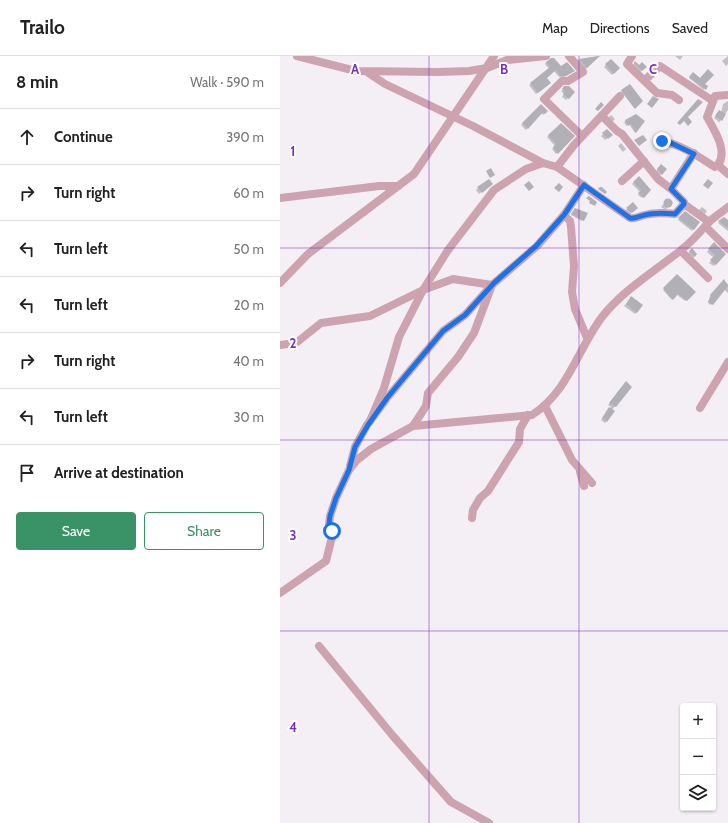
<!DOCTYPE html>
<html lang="en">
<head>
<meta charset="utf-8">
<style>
  :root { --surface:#fff; --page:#f2f2f2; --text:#222; --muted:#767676; --line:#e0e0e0; --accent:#3a9267 }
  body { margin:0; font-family:Cabin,sans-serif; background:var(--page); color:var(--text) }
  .controls { position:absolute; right:12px; bottom:12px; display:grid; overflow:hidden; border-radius:4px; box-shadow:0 1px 3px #0004 }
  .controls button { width:36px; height:36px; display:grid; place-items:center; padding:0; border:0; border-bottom:1px solid var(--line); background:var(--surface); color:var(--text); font:20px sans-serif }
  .stop { position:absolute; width:12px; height:12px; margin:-9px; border:3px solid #1a73e8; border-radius:50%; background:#fff }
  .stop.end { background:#1a73e8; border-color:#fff; box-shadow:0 1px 4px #0008 }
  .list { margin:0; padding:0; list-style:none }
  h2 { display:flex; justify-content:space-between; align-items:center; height:52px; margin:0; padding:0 16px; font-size:17px }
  h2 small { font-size:13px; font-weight:400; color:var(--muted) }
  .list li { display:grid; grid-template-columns:26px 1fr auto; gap:12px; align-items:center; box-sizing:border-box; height:56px; padding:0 16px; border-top:1px solid var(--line) }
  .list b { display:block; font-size:15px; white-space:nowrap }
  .list em { font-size:13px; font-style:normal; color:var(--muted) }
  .actions { display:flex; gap:8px; padding:12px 16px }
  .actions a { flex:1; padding:9px 0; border:1px solid var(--accent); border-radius:4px; text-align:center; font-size:14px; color:var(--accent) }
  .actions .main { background:var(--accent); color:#fff }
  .icon { flex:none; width:22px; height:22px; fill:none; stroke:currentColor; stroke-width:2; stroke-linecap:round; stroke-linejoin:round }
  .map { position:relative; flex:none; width:448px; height:767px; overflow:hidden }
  header { display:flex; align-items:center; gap:24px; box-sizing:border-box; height:56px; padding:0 20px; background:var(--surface); border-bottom:1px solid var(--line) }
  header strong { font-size:19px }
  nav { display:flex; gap:22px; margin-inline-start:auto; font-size:14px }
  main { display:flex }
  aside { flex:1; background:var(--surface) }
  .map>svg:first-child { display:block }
  .shadow { fill:#0003 }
  .building { fill:#b0b0b6 }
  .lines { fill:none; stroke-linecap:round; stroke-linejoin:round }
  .street { stroke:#cda3b0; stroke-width:8 }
  .route { stroke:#1a73e8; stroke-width:5 }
  .grid { fill:none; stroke:#7b2cbf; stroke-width:1; stroke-opacity:0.55 }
  .grid-label { font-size:13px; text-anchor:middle; font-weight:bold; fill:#7b2cbf; stroke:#fff; stroke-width:4; stroke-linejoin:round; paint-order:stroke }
</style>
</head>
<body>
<header>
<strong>Trailo</strong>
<nav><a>Map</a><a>Directions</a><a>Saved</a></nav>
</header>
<main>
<aside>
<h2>8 min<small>Walk · 590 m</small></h2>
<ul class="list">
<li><svg class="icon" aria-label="ahead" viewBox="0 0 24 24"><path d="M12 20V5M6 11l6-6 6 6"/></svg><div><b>Continue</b></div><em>390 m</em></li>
<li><svg class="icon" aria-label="right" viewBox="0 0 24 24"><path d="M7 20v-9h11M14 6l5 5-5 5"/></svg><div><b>Turn right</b></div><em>60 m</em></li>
<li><svg class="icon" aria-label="left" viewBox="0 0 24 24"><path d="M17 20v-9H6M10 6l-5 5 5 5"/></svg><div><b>Turn left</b></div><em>50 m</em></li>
<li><svg class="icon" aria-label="left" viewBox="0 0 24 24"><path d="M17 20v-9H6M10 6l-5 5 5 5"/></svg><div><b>Turn left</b></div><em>20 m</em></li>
<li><svg class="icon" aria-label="right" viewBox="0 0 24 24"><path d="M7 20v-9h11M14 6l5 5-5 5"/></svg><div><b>Turn right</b></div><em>40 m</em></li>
<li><svg class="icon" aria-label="left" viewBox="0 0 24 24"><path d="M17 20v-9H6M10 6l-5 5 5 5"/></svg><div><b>Turn left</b></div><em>30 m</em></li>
<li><svg class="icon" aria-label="arrive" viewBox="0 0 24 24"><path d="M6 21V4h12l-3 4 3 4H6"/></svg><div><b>Arrive at destination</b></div></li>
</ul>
<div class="actions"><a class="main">Save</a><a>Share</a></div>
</aside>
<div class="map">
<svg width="448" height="767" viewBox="0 0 448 767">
  <rect width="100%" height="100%" fill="#f4eff4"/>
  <!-- shadow -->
  <g class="shadow">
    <polygon points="395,0 403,0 400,4"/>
    <polygon points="448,0 448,8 446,10 442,5"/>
    <polygon points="318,1 305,14 297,5 299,4"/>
    <polygon points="331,4 339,12 332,19 324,11"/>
    <polygon points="266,6 292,16 284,21 279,21 274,15 266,22 268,29 256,38 249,29 269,13 265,8"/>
    <polygon points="355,6 359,10 365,11 360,16 353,9"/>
    <polygon points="413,17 424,28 424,34 409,22"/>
    <polygon points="350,29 362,45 354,52 341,35"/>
    <polygon points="283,34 294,36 286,44 282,41 284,38 281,35"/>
    <polygon points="448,45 448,54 438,68 439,66 434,62 439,55 441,57 443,48"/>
    <polygon points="261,49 267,55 263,59 260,57 246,74 241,69"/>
    <polygon points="331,59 335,63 332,66 328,62"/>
    <polygon points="355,59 363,65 355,77 349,68 346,70 344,66"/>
    <polygon points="281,68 293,80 276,98 272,93 275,90 267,81"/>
    <polygon points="327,74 331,79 325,84 321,80"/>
    <polygon points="341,87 346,93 343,96 338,90"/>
    <polygon points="379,111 386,113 380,120 376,115"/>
    <polygon points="359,121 370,134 362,142 358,139 360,136 352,128"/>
    <polygon points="209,130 199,138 196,134 198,132"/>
    <polygon points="388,143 393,147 386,153 384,153 381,151"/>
    <polygon points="353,147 355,154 350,158 345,155"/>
    <polygon points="422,151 427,155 424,159 418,155"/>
    <polygon points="295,154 303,164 302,165 291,159"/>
    <polygon points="405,157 418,166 412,175 398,164"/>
    <polygon points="444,162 448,165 448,175 438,167"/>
    <polygon points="434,188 444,198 434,210 429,207 434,202 427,196"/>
    <polygon points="411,194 415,200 413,202 408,197"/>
    <polygon points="397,219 414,236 405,245 396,238 392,244 383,234"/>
    <polygon points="444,225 448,228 448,237 443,233 431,249 428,247 430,240"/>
    <polygon points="350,243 357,256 355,258 344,250"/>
    <polygon points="344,328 351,331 332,354 325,367 321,364 331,351 328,349"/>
  </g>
  <!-- building -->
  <g class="building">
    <polygon points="318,0 320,0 307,12 299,3"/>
    <polygon points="271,2 274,2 281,10 287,6 295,15 286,20 280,20 276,14 267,22 271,27 258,37 250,27 270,11 266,6"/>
    <polygon points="331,3 340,12 334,18 325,8"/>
    <polygon points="355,5 359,9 362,6 367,11 362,15 354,7"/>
    <polygon points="428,13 434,19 425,28 428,30 426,34 409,21 413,16 420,22"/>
    <polygon points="350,28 363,45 355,53 341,34"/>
    <polygon points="284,30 289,30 295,36 289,43 283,38 285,36 282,33"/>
    <polygon points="373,40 379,43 372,52 367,48"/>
    <polygon points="418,43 423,46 408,61 412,66 408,70 404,65 400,69 397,67"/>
    <polygon points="321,46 324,49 318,55 315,53"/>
    <polygon points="261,48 268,55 265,58 263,56 248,73 242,67"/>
    <polygon points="439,54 446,58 442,65 435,60"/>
    <polygon points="356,58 365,65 356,77 351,68 348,70 345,64"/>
    <polygon points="281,67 295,80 278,98 273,91 276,88 268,79"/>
    <polygon points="327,73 333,79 328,83 322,77"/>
    <polygon points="363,79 367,84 359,90 354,84"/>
    <polygon points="381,108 387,113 382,119 377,113"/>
    <polygon points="211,112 215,119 210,122 206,115"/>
    <polygon points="359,120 371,134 364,142 358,137 361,134 353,126"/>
    <polygon points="209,123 213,128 202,137 197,131"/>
    <polygon points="428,123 433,127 428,133 423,129"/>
    <polygon points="249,125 254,131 249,135 244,129"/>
    <polygon points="279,127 283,131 279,136 274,132"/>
    <polygon points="320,131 322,131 327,136 325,138 318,133"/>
    <polygon points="309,140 317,146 315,150 309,147 310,145 306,142"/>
    <circle cx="388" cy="147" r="4.5"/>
    <polygon points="353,146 358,152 352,157 346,152"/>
    <polygon points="295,152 308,157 304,165 291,158"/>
    <polygon points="405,155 420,166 414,174 398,162"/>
    <polygon points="444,161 448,164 448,172 438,165"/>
    <polygon points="434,186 446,198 436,209 430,204 435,199 428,193"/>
    <polygon points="412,192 417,198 415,201 409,195"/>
    <polygon points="397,218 416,236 407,245 398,238 393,244 383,232"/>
    <polygon points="444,223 448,230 433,249 428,246 431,240 430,239"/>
    <polygon points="351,240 363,249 357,257 346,248"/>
    <polygon points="346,325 352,331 336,351 329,347"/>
    <polygon points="329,351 335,355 327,366 322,362"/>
  </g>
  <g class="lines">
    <!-- street -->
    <g class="street">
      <polyline points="17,0 76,15 158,16 189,15 207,12 227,4 266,0"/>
      <polyline points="289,0 303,16 288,25 282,25 264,43 302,80"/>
      <polyline points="352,0 347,8 377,37 392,39 399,44"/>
      <polyline points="87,16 105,28 193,70 263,107"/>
      <polyline points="365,24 380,10 433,45"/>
      <polyline points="322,60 337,75 342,78 378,123 391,133 404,146 404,148 429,166"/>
      <path d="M382 85C402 89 419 101 435 111L438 109 448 118"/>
      <path d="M438 109C448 95 435 75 427 61L435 40 448 39"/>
      <polyline points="277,111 294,89 340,40"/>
      <polyline points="342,125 364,105"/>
      <polyline points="391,133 414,97"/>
      <polyline points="0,142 99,130 118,130"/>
      <polyline points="284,159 290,165 291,171 294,210 292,236 295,253 307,282"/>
      <polyline points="426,171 448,193"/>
      <polyline points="401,195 428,222"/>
      <polyline points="0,227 28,198 134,118 214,0"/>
      <polyline points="0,289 16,287 41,267 90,260 143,234 173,223 212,229 185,259 163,275 107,342 87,369 75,391 70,410"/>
      <polyline points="265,350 292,404 312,427"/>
      <polyline points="420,352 448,306"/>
      <path d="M90 365 104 332 119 281 143 234 168 194 214 134 246 113 263 107 277 111 350 162C356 163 359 160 365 159 375 156 385 157 395 158L404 148"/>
      <path d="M133 370 252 359C289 335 297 294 322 261 343 234 375 215 401 194 412 186 420 176 429 166 434 161 442 156 448 151"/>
      <polyline points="300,416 304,430"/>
      <polyline points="192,462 193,454 200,442 208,435 239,386 240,373 248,359"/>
      <polyline points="0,537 46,505 53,477 49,469 50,460 56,442 69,414 77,404 91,393 133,370 146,350 148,337 178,301 194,277 212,229 257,190 284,159 304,129"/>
      <polyline points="39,590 113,680 171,746 209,767"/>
    </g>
  </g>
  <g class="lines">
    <!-- route -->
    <path class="route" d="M52 475 49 469 50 460 56 442 69 414 75 391 88 369 107 342 163 275 185 259 214 227 256 190 284 159 304 129 350 162C356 163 359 160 365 159 375 156 385 157 395 158L404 148V146L391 133 414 98 391 87 382 85"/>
  </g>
  <!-- grid -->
  <path class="grid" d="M149 0V767M299 0V767M0 192H448M0 384H448M0 575H448"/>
  <g class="grid-label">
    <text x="75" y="18">A</text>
    <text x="224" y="18">B</text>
    <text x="373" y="18">C</text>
    <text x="13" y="100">1</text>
    <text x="13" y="292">2</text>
    <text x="13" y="484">3</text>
    <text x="13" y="676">4</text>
  </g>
</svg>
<div class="controls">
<button>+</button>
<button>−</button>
<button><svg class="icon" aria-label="layers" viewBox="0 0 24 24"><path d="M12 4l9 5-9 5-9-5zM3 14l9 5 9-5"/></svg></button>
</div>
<div class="stop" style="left:52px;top:475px"></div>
<div class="stop end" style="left:382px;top:85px"></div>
</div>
</main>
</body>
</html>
